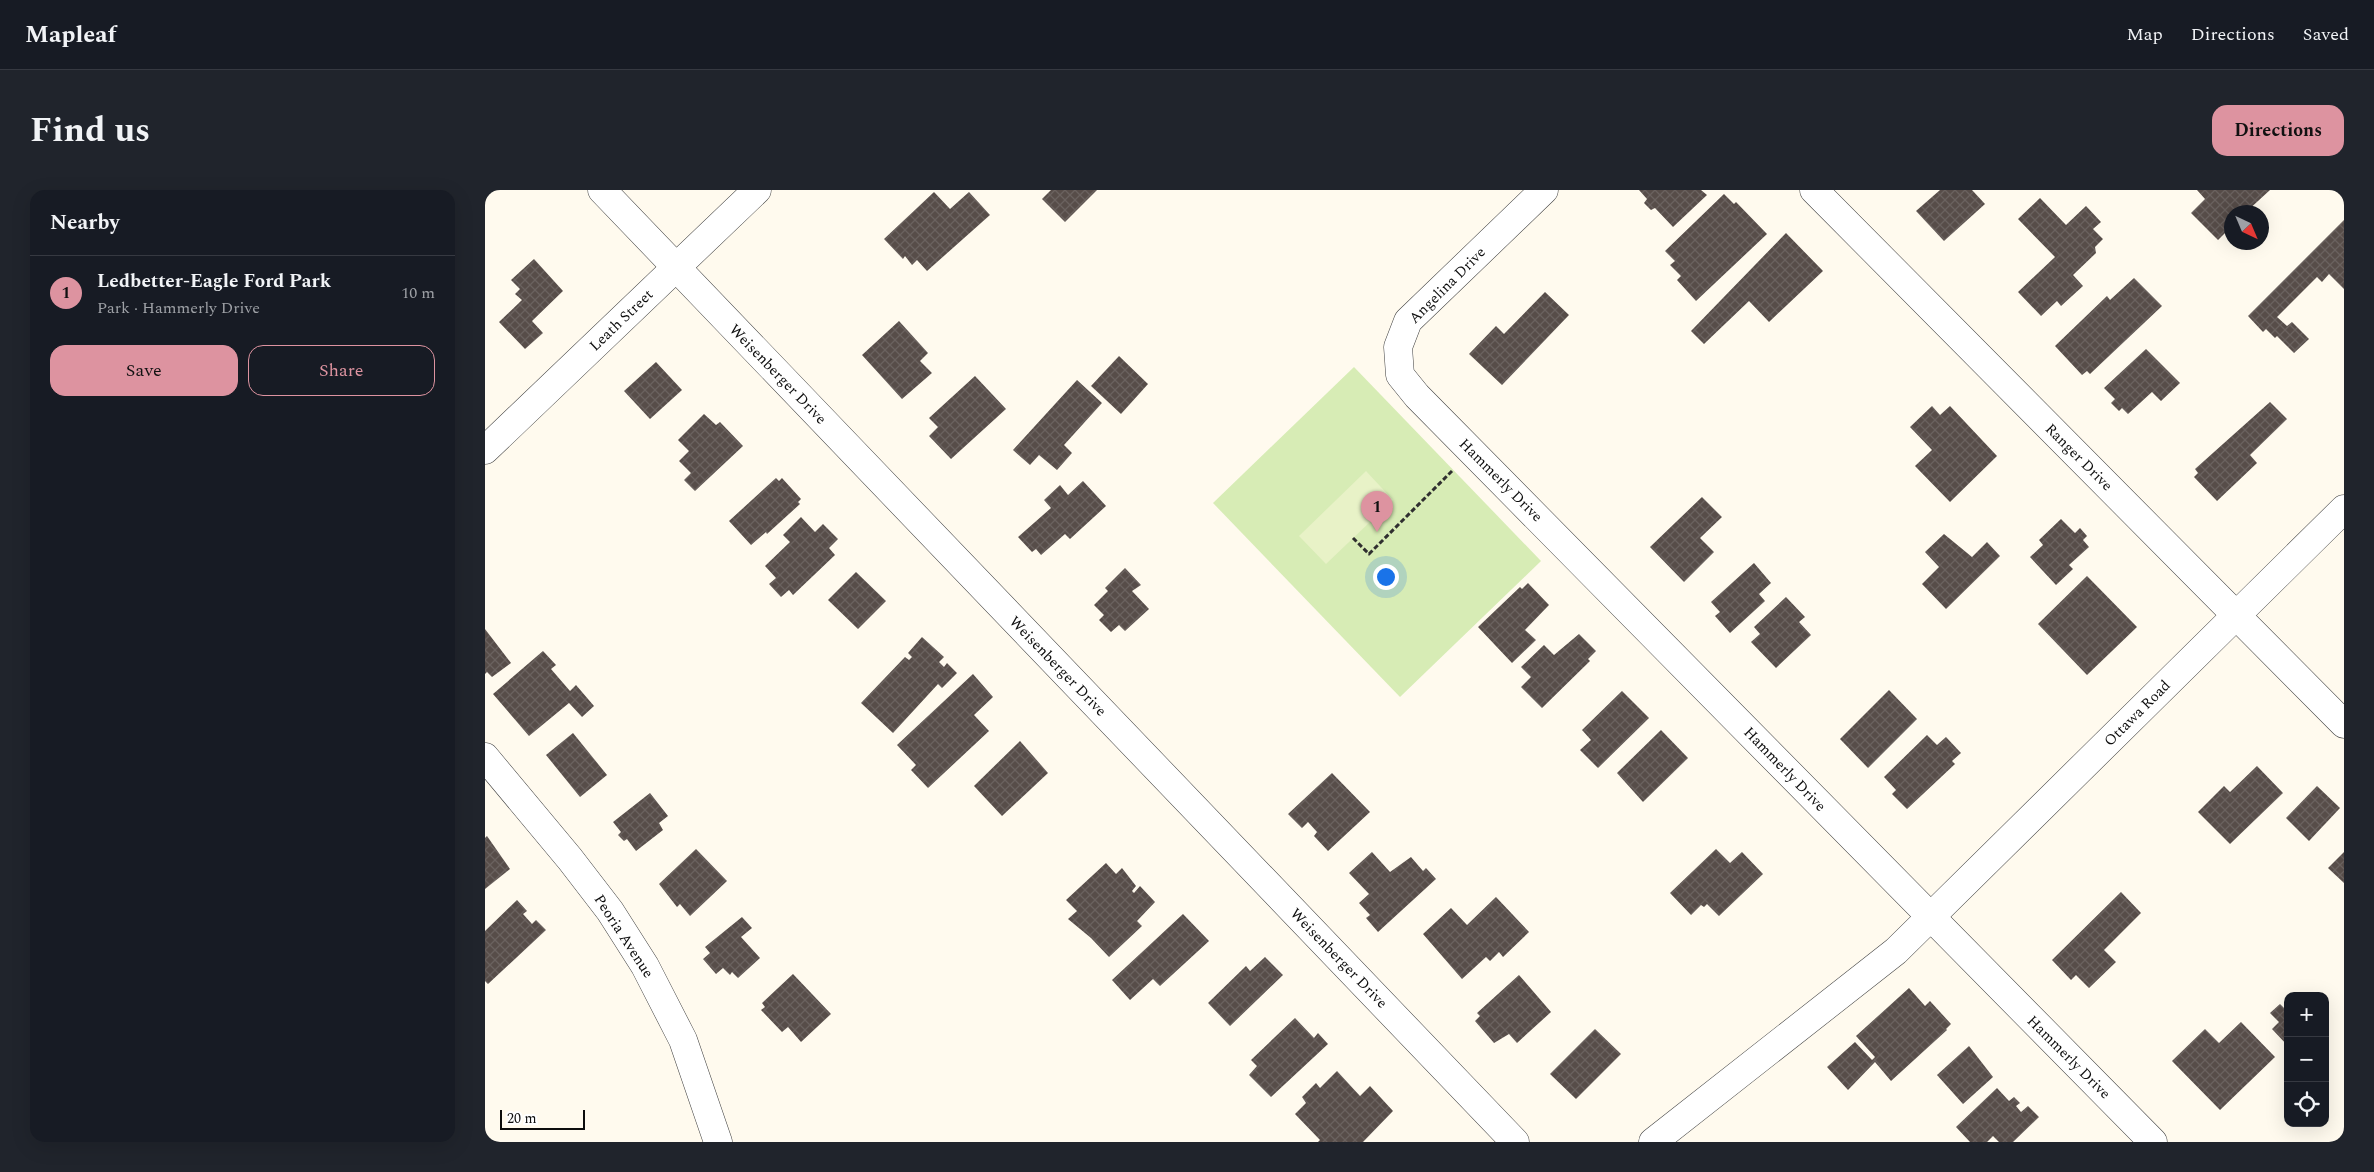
<!DOCTYPE html>
<html lang="en">
<head>
<meta charset="utf-8">
<style>
  :root { --surface:#171b24; --page:#20242c; --text:#f1f3f6; --muted:#9ea1a6; --line:#363941; --accent:#dd93a0 }
  body { margin:0; font-family:Spectral,serif; background:var(--page); color:var(--text) }
  .controls { position:absolute; right:15px; bottom:15px; display:grid; overflow:hidden; border-radius:10px; box-shadow:0 5px 20px #0002 }
  .controls button { width:45px; height:45px; display:grid; place-items:center; padding:0; border:0; border-bottom:1px solid var(--line); background:var(--surface); color:var(--text); font:25px sans-serif }
  .compass { position:absolute; left:1739px; top:15px; width:45px; height:45px; border-radius:50%; background:var(--surface); box-shadow:0 5px 20px #0002; rotate:136deg }
  .scale { position:absolute; left:15px; bottom:12px; width:85px; box-sizing:border-box; padding-left:5px; border:2px solid #0d0d0d; border-top:0; font-size:14px; line-height:18px; white-space:nowrap; color:#0d0d0d; -webkit-text-stroke:4px #fff; paint-order:stroke }
  .you { position:absolute; left:900px; top:386px; width:18px; height:18px; margin:-12px; border:4px solid #fff; border-radius:50%; background:#1a73e8; box-shadow:0 0 0 8px #1a73e833 }
  .badge { display:grid; place-items:center; width:32px; height:32px; border-radius:50%; background:var(--accent); color:#111; font-size:16px; font-weight:700 }
  .pin { position:absolute; translate:-50% -41px; filter:drop-shadow(0 1px 2px #0008) }
  .pin::after { content:''; position:absolute; top:26px; width:18px; height:15px; background:inherit; clip-path:polygon(0 0,100% 0,50% 100%) }
  .list { margin:0; padding:0; list-style:none }
  h2 { display:flex; justify-content:space-between; align-items:center; height:65px; margin:0; padding:0 20px; font-size:21px }
  h2 small { font-size:16px; font-weight:400; color:var(--muted) }
  .list li { display:grid; grid-template-columns:32px 1fr auto; gap:15px; align-items:center; box-sizing:border-box; height:75px; padding:0 20px; border-top:1px solid var(--line) }
  .list b { display:block; font-size:19px; white-space:nowrap }
  .list p { margin:0; font-size:16px; white-space:nowrap; color:var(--muted) }
  .list em { font-size:16px; font-style:normal; color:var(--muted) }
  .actions { display:flex; gap:10px; padding:15px 20px }
  .actions a { flex:1; padding:11px 0; border:1px solid var(--accent); border-radius:15px; text-align:center; font-size:18px; color:var(--accent) }
  .actions .main { background:var(--accent); color:#111 }
  .icon { flex:none; width:28px; height:28px; fill:none; stroke:currentColor; stroke-width:2; stroke-linecap:round; stroke-linejoin:round }
  .map { position:relative; flex:none; width:1859px; height:952px; overflow:hidden; border-radius:15px }
  header { display:flex; align-items:center; gap:30px; box-sizing:border-box; height:70px; padding:0 25px; background:var(--surface); border-bottom:1px solid var(--line) }
  header strong { font-size:24px }
  nav { display:flex; gap:28px; margin-inline-start:auto; font-size:18px }
  .intro { display:flex; align-items:center; justify-content:space-between; box-sizing:border-box; height:120px; padding:0 30px }
  h1 { margin:0; font-size:35px }
  .button { padding:12px 22px; border-radius:15px; background:var(--accent); color:#111; font-size:18px; font-weight:700 }
  main { display:flex; gap:30px; padding:0 30px }
  aside { flex:1; background:var(--surface); border-radius:15px; box-shadow:0 5px 20px #0002 }
  .map>svg:first-child { display:block }
  .park { fill:#d7ecb5 }
  .pitch { fill:#e8f2c7 }
  .building { fill:url(#building-cross-hatch) }
  .lines { fill:none; stroke-linecap:round; stroke-linejoin:round }
  .minor-casing { stroke:#404040; stroke-width:29 }
  .path { stroke:#2f2f2f; stroke-width:3; stroke-dasharray:5 2.5; stroke-linecap:butt }
  .minor { stroke:#fff; stroke-width:28 }
  .labels { text-anchor:middle; stroke-width:5; stroke-linejoin:round; paint-order:stroke }
  .street-label { font-size:15px; fill:#0d0d0d; stroke:#fff }
</style>
</head>
<body>
<header>
<strong>Mapleaf</strong>
<nav><a>Map</a><a>Directions</a><a>Saved</a></nav>
</header>
<div class="intro"><h1>Find us</h1><a class="button">Directions</a></div>
<main>
<aside>
<h2>Nearby<small></small></h2>
<ul class="list">
<li><span class="badge">1</span><div><b>Ledbetter-Eagle Ford Park</b><p>Park · Hammerly Drive</p></div><em>10 m</em></li>
</ul>
<div class="actions"><a class="main">Save</a><a>Share</a></div>
</aside>
<div class="map">
<svg width="1859" height="952" viewBox="0 0 1859 952">
  <defs>
    <pattern id="building-cross-hatch" width="8" height="8" patternUnits="userSpaceOnUse" patternTransform="scale(1.25)"><rect width="8" height="8" fill="#574d49"/><path d="M0 0l8 8M0 8l8-8" fill="none" stroke="#6a625f"/></pattern>
  </defs>
  <rect width="100%" height="100%" fill="#fffaee"/>
  <!-- park -->
  <polygon class="park" points="869,177 1056,371 915,507 728,313"/>
  <!-- pitch -->
  <polygon class="pitch" points="881,281 908,310 841,374 814,346"/>
  <!-- building -->
  <g class="building">
    <polygon points="566,0 612,0 580,32 557,9"/>
    <polygon points="1154,0 1216,0 1222,5 1188,37 1170,18 1166,20 1159,13 1162,9"/>
    <polygon points="1455,0 1487,0 1500,14 1459,51 1431,21"/>
    <polygon points="1712,0 1785,0 1761,22 1746,22 1746,37 1733,50 1706,23 1720,9"/>
    <polygon points="449,2 465,19 484,2 505,25 442,81 432,70 427,75 420,66 418,69 399,49"/>
    <polygon points="1239,4 1249,14 1251,12 1282,44 1211,111 1192,90 1196,86 1185,75 1190,71 1180,61"/>
    <polygon points="1555,8 1581,35 1601,16 1616,32 1608,39 1618,49 1610,57 1611,63 1588,85 1598,96 1576,116 1572,111 1556,126 1533,102 1570,67 1533,29"/>
    <polygon points="1859,30 1859,99 1844,84 1837,92 1832,87 1792,127 1802,136 1807,132 1824,149 1809,163 1792,146 1790,148 1781,139 1778,142 1763,126"/>
    <polygon points="1301,43 1338,81 1284,132 1264,111 1219,154 1206,141"/>
    <polygon points="49,69 78,101 47,131 58,143 40,159 14,132 37,110 30,104 35,99 26,90"/>
    <polygon points="1649,88 1677,116 1605,184 1602,181 1597,185 1570,156 1622,106 1625,110"/>
    <polygon points="1060,102 1084,125 1017,195 984,164 1011,136 1019,144"/>
    <polygon points="414,131 443,163 435,171 447,183 417,209 377,165"/>
    <polygon points="1661,159 1695,193 1676,211 1667,202 1643,224 1637,218 1634,221 1626,213 1630,209 1619,198"/>
    <polygon points="634,166 663,194 636,224 606,196"/>
    <polygon points="171,172 197,200 165,229 139,201"/>
    <polygon points="490,186 521,219 466,269 444,246 453,237 444,228"/>
    <polygon points="592,190 617,213 579,255 587,263 572,280 554,265 545,275 528,260"/>
    <polygon points="1785,212 1802,229 1765,265 1772,273 1732,311 1709,287 1713,283 1710,279"/>
    <polygon points="1447,216 1455,225 1465,216 1512,266 1465,312 1430,276 1447,260 1425,237"/>
    <polygon points="219,224 231,235 235,232 258,256 210,301 199,290 206,283 194,271 204,261 193,250"/>
    <polygon points="291,288 294,291 297,288 316,309 313,312 315,314 282,344 281,342 266,355 244,331"/>
    <polygon points="598,291 621,316 585,349 580,344 556,365 551,359 547,362 533,347 566,318 559,310 575,295 583,305"/>
    <polygon points="1217,307 1237,327 1215,348 1229,362 1199,392 1165,357"/>
    <polygon points="316,327 330,342 338,334 353,349 344,358 350,365 308,405 304,400 296,407 284,394 291,388 280,376 305,352 298,345"/>
    <polygon points="1576,329 1590,343 1595,338 1602,346 1598,350 1604,357 1584,375 1588,379 1571,395 1545,367 1558,355 1554,350"/>
    <polygon points="1459,344 1487,367 1502,352 1515,366 1461,419 1437,394 1454,377 1440,362"/>
    <polygon points="1269,373 1286,393 1274,404 1280,411 1245,443 1230,426 1235,422 1226,412"/>
    <polygon points="640,378 656,395 647,401 664,419 640,441 634,435 626,442 614,430 619,425 609,415 623,401 620,398"/>
    <polygon points="371,382 401,411 373,439 343,410"/>
    <polygon points="1602,386 1652,437 1602,485 1553,434"/>
    <polygon points="1043,393 1064,415 1040,440 1051,450 1027,473 993,437 1035,397 1037,399"/>
    <polygon points="1301,407 1320,427 1314,432 1326,445 1291,478 1266,452 1275,444 1269,437"/>
    <polygon points="0,439 26,473 7,487 2,482 0,484"/>
    <polygon points="1094,444 1111,461 1103,469 1105,471 1057,518 1036,497 1046,487 1036,477 1059,455 1069,465"/>
    <polygon points="437,447 459,467 454,472 459,477 462,473 472,483 457,498 453,494 408,543 376,513 420,467 424,470 427,467 423,463"/>
    <polygon points="58,461 71,475 66,479 85,501 91,495 109,516 97,527 84,513 44,546 8,504"/>
    <polygon points="488,484 508,507 489,525 504,541 443,598 426,580 431,575 412,555"/>
    <polygon points="1404,500 1432,529 1383,578 1355,549"/>
    <polygon points="1137,501 1164,528 1113,578 1095,560 1106,550 1097,540"/>
    <polygon points="1176,540 1203,568 1158,612 1132,583"/>
    <polygon points="88,543 122,585 95,607 61,565"/>
    <polygon points="1442,545 1452,555 1461,547 1476,563 1467,571 1470,574 1422,619 1407,604 1411,600 1399,587"/>
    <polygon points="535,551 563,583 517,626 489,596"/>
    <polygon points="1772,576 1798,603 1745,654 1713,622 1739,596 1745,602"/>
    <polygon points="847,583 885,622 843,661 829,646 832,642 823,632 817,638 803,624"/>
    <polygon points="1832,596 1855,618 1824,651 1801,628"/>
    <polygon points="165,603 183,626 174,633 178,640 151,661 142,649 139,651 133,645 136,642 128,632"/>
    <polygon points="2,646 25,679 0,699 0,648"/>
    <polygon points="211,659 242,691 205,726 195,714 192,717 174,694"/>
    <polygon points="1231,659 1245,673 1257,662 1278,684 1234,726 1222,714 1219,717 1216,715 1206,725 1185,703"/>
    <polygon points="887,662 905,682 926,667 938,681 941,678 951,689 893,742 881,728 885,725 874,713 884,704 864,683"/>
    <polygon points="1859,662 1859,693 1843,678"/>
    <polygon points="621,673 631,684 637,678 651,696 647,701 649,703 655,696 670,712 652,731 657,736 624,767 606,748 583,729 592,721 581,710"/>
    <polygon points="1636,702 1656,723 1619,760 1631,772 1604,798 1591,785 1586,790 1567,770"/>
    <polygon points="1011,707 1044,742 1018,767 1014,762 1005,771 1001,767 977,789 938,744 966,718 982,735"/>
    <polygon points="32,710 42,721 38,724 47,734 51,730 61,740 3,794 0,791 0,741"/>
    <polygon points="698,724 724,751 675,796 668,789 645,810 627,790"/>
    <polygon points="257,727 267,738 256,747 275,768 253,788 247,782 245,785 238,778 231,784 218,769 225,763 220,757"/>
    <polygon points="780,767 798,785 745,836 723,813 761,776 765,781"/>
    <polygon points="308,784 346,824 316,852 303,837 297,842 276,820 280,817 277,813"/>
    <polygon points="1034,785 1066,822 1032,853 1024,844 1009,853 990,831 995,826 992,823"/>
    <polygon points="1424,798 1440,816 1445,811 1466,834 1461,839 1462,840 1406,891 1390,872 1363,900 1342,877 1370,852 1387,870 1390,867 1371,846"/>
    <polygon points="1795,814 1803,822 1803,856 1787,839 1794,832 1785,823"/>
    <polygon points="810,828 829,848 833,843 843,854 786,907 764,885 772,876 766,870"/>
    <polygon points="1756,832 1790,867 1735,920 1687,871 1720,839 1734,853"/>
    <polygon points="1110,839 1136,864 1091,909 1065,884"/>
    <polygon points="1484,856 1508,887 1478,914 1452,885"/>
    <polygon points="852,881 875,906 885,896 908,921 878,952 833,952 835,950 810,924 821,913 817,907 831,893 835,898"/>
    <polygon points="1512,898 1524,911 1529,907 1535,913 1531,916 1536,922 1543,916 1554,927 1528,952 1514,952 1508,946 1502,952 1485,952 1471,937"/>
  </g>
  <g class="lines">
    <defs>
      <g id="minor">
        <polyline points="117,0 1030,952"/>
        <polyline points="1059,0 923,131 913,157 915,185 932,206 1668,952"/>
        <polyline points="1329,0 1859,534"/>
        <polyline points="0,260 272,0"/>
        <polyline points="0,567 85,669 125,721 160,776 198,850 233,952"/>
        <polyline points="1168,952 1411,761 1859,319"/>
      </g>
    </defs>
    <!-- minor casing -->
    <use href="#minor" class="minor-casing"/>
    <!-- path -->
    <polyline class="path" points="868,348 884,364 967,281"/>
    <!-- minor -->
    <use href="#minor" class="minor"/>
  </g>
  <g class="labels">
    <!-- street labels -->
    <g class="street-label">
      <text transform="translate(962 95) rotate(-45)" y="5">Angelina Drive</text>
      <text transform="translate(136 130) rotate(-44)" y="5">Leath Street</text>
      <text transform="translate(293 184) rotate(46)" y="5">Weisenberger Drive</text>
      <text transform="translate(1594 267) rotate(45)" y="5">Ranger Drive</text>
      <text transform="translate(1016 290) rotate(45)" y="5">Hammerly Drive</text>
      <text transform="translate(573 476) rotate(46)" y="5">Weisenberger Drive</text>
      <text transform="translate(1652 523) rotate(-45)" y="5">Ottawa Road</text>
      <text transform="translate(1300 579) rotate(46)" y="5">Hammerly Drive</text>
      <text transform="translate(139 746) rotate(57)" y="5">Peoria Avenue</text>
      <text transform="translate(854 768) rotate(46)" y="5">Weisenberger Drive</text>
      <text transform="translate(1584 867) rotate(45)" y="5">Hammerly Drive</text>
    </g>
  </g>
</svg>
<div class="controls">
<button>+</button>
<button>−</button>
<button><svg class="icon" aria-label="locate" viewBox="0 0 24 24"><circle cx="12" cy="12" r="6"/><path d="M12 2v4M12 18v4M2 12h4M18 12h4"/></svg></button>
</div>
<svg class="compass" viewBox="-18 -18 36 36"><path d="M0-13l5 13h-10z" fill="#e53935"/><path d="M0 13l5-13h-10z" fill="#9ea1a6"/></svg>
<div class="scale">20 m</div>
<div class="you"></div>
<div class="pin badge" style="left:892px;top:342px">1</div>
</div>
</main>
</body>
</html>
